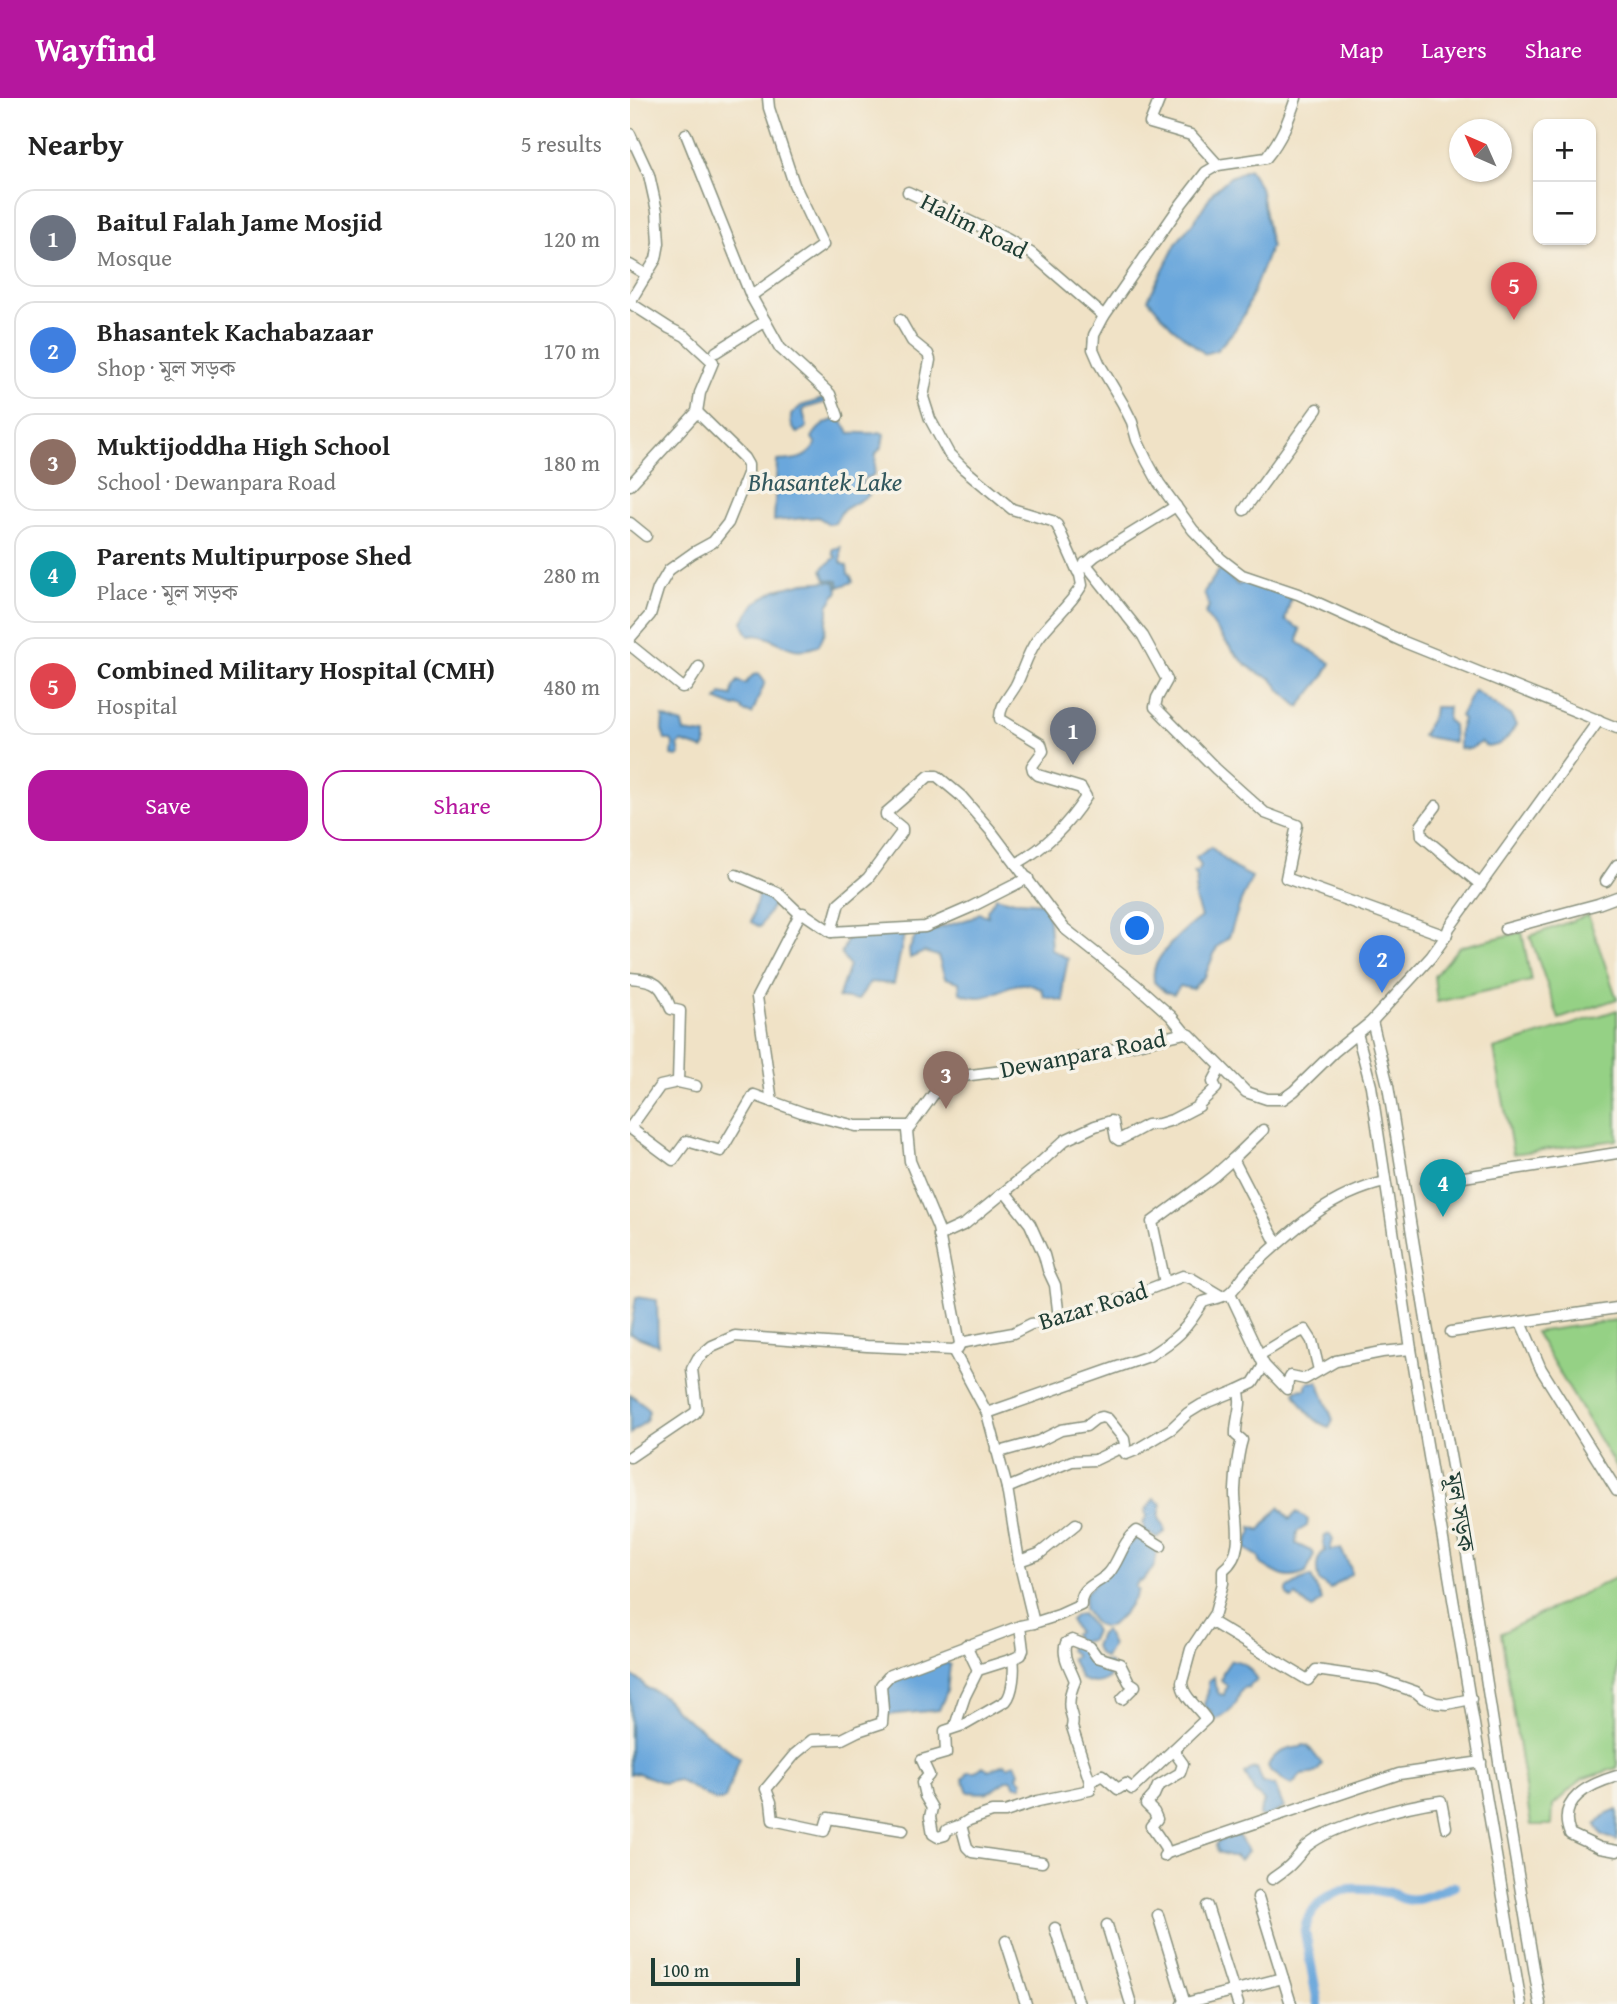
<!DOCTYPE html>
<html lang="en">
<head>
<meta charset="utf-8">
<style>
  :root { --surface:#fff; --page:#f6f6f6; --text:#222; --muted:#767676; --line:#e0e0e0; --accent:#b5179e }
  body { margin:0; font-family:"Gentium Book Plus","Noto Serif Bengali",serif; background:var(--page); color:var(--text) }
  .controls { position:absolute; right:21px; top:21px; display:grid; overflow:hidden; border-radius:14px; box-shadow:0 2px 5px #0004 }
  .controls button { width:63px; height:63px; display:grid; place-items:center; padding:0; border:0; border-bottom:2px solid var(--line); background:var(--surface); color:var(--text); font:35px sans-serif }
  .compass { position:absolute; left:819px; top:21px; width:63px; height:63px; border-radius:50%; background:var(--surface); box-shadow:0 2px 5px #0004; rotate:315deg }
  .scale { position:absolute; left:21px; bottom:18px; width:149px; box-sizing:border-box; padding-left:7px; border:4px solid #1f3d34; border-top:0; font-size:19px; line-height:24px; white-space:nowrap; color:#1f3d34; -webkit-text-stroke:5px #f7f3e8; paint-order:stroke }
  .you { position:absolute; left:508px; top:831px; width:24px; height:24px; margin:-18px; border:5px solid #fff; border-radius:50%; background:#1a73e8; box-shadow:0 0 0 10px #1a73e833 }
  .badge { display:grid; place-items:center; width:46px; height:46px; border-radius:50%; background:var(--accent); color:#fff; font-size:23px; font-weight:700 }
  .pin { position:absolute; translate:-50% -58px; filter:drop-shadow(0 2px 4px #0008) }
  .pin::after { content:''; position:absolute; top:37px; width:24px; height:21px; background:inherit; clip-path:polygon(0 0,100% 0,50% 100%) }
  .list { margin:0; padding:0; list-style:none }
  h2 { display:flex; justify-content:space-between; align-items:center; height:91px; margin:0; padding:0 28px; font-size:30px }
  h2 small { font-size:23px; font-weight:400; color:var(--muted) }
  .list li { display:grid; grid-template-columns:46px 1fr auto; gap:21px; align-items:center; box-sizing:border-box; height:98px; margin:0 14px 14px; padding:0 14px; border:2px solid var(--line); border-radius:21px }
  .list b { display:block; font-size:26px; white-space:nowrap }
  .list p { margin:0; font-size:23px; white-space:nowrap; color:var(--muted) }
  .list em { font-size:23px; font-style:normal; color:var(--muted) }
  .actions { display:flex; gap:14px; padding:21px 28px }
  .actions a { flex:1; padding:16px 0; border:2px solid var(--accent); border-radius:21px; text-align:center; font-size:24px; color:var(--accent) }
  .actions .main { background:var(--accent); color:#fff }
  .map { position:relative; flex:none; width:987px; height:1906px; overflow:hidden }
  header { display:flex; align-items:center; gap:42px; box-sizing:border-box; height:98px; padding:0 35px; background:var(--accent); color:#fff }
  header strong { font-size:33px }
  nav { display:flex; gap:38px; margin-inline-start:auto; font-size:24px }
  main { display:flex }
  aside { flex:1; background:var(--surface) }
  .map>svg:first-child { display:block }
  .green { fill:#95d185; stroke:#5a875c; stroke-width:2 }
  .water { fill:#6ba7dc; stroke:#457288; stroke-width:2 }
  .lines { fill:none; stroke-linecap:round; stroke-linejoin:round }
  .canal { stroke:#6ba7dc; stroke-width:10 }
  .minor-casing { stroke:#88907d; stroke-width:13 }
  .minor { stroke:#fff; stroke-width:10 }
  .labels { text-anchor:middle; stroke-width:7; stroke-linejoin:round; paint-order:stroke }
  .street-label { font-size:24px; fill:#1f3d34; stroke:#f7f3e8 }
  .water-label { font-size:26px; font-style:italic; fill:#32585e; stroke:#f7f3e8 }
</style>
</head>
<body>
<header>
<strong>Wayfind</strong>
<nav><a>Map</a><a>Layers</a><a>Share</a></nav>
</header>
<main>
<aside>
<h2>Nearby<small>5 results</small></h2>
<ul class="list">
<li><span class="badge" style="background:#6b7280">1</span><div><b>Baitul Falah Jame Mosjid</b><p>Mosque</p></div><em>120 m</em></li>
<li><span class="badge" style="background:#3f7fe0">2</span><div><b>Bhasantek Kachabazaar</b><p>Shop · মূল সড়ক</p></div><em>170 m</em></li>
<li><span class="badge" style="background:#8d6e63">3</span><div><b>Muktijoddha High School</b><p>School · Dewanpara Road</p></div><em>180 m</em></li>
<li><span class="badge" style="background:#0f9aa8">4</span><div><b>Parents Multipurpose Shed</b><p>Place · মূল সড়ক</p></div><em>280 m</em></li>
<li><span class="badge" style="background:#e0444e">5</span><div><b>Combined Military Hospital (CMH)</b><p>Hospital</p></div><em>480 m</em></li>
</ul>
<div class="actions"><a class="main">Save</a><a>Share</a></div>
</aside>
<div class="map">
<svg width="987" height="1906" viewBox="0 0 987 1906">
  <rect width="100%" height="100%" fill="#f7f3e8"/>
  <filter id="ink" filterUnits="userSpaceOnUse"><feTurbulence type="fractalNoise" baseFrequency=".0143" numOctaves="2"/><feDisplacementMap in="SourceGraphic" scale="14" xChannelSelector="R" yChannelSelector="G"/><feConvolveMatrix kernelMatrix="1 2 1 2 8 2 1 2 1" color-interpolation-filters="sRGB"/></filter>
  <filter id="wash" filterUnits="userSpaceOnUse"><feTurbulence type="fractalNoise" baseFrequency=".00686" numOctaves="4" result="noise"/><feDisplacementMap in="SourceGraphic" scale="28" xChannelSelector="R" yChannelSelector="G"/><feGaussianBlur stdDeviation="1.57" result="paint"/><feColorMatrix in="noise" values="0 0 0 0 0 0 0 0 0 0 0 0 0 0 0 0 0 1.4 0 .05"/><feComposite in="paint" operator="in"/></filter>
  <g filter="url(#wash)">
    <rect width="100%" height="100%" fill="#f0e2c6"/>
    <!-- green -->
    <g class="green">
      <polygon points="958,817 987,901 929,921 900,838"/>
      <polygon points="892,834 901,883 807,904 804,878 829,849"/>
      <polygon points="987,912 987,1042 883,1056 864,951"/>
      <polygon points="987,1222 987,1371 905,1234"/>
      <polygon points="987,1479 987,1670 952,1681 923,1707 922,1727 901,1727 871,1535"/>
    </g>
    <!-- water -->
    <g class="water">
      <polygon points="619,71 630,89 641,148 614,217 604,233 587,252 575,256 541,228 518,201 547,144 565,122 583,94 600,79"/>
      <path d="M198 299 197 304 176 310 173 313 177 329 168 335C162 332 160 323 161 317L171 308Z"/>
      <path d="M210 321 220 335C230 334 242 337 250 334L254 336 252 348 246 356 244 375 241 379 233 380 232 388 239 397 212 413 205 425 199 426 188 419 144 423 147 363C164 362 177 362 186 346L182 340C187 329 198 322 210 321Z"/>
      <polygon points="211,449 211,464 217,468 218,476 221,478 223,484 209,489 208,483 196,481 192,472 194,469 206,459 203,456 203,451"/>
      <path d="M590 471 608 487 618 483 662 497 655 522 670 531 668 544 701 565 694 578 669 609 652 594 641 580C612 573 593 539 575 516L579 509 574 494Z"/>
      <path d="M202 483 206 485 208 493 198 508V517L195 534 189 547C156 563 145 532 119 538L114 529 113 523 125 505 146 492 174 485Z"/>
      <polygon points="129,576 135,584 122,616 113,613 112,610 107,608 105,609 87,602 91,596 102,598 103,589 108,583 115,586 123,577"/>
      <path d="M844 592 881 618 886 627C877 641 875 647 857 649L851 644 840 651 829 650V633L833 621 830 618Z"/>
      <polygon points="804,609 818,609 817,622 823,627 824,644 792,638 803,617"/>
      <polygon points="33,619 52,626 54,634 76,637 76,648 73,651 51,644 48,647 50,657 47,659 42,658 43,645 41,642 35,642 32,632"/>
      <path d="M581 749 604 770 622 779 611 803 599 839 587 849 575 878 562 891 550 888 544 896 535 894 524 884C524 880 523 877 524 873 527 855 557 829 571 819L565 801 567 780 564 774H568L571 768 566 760Z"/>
      <polygon points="129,794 146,802 130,829 121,824"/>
      <path d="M366 799 378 802 414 805 419 822 421 851 438 861 433 885 434 903 414 899 412 891C407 890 400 886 395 886 369 885 364 908 330 895L329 884 315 880 308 858 294 854 280 860 279 852 286 837 342 820 349 815 358 818 357 813Z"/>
      <polygon points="239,834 274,837 264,886 240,884 228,902 208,900 219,868 211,856 220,835"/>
      <polygon points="6,1199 27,1202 28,1247 0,1236"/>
      <path d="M680 1284H688L703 1322 699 1329C684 1325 672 1308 665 1295L666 1292 676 1291V1287Z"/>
      <polygon points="0,1296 12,1305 19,1313 16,1323 0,1336"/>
      <polygon points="524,1401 531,1406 529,1420 534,1428 535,1434 527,1440 512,1432 515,1429 513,1426 517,1418 515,1413"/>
      <path d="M649 1409 660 1421 667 1414 678 1422 677 1428 667 1434 666 1446 681 1453 684 1456 676 1475C655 1484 649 1476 631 1466L629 1459 615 1450 617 1443 622 1434 621 1429 630 1432Z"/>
      <path d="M700 1436 703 1441 700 1452 711 1451 721 1471V1476L700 1491 689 1483C686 1473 685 1459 695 1453L693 1444 695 1438Z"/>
      <path d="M510 1437 518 1441 527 1452 524 1469 512 1483 509 1482 505 1489 508 1492C503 1503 483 1536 469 1528 463 1526 458 1516 454 1511L455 1496 499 1446Z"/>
      <polygon points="681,1479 692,1502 682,1511 666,1498 662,1501 657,1497 657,1491 670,1483"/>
      <polygon points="452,1516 461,1526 465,1533 461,1542 449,1544 443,1537 447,1534 440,1522 446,1517"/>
      <polygon points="475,1533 482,1547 475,1560 468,1555 465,1548 470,1536"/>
      <path d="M441 1546 455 1547 463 1560V1563L480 1565 484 1573C476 1586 465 1588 451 1581L441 1560 445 1559V1556L439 1552Z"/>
      <path d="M601 1562C614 1563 620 1570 627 1582L619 1587 618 1590 614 1589C609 1594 609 1599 606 1605 601 1615 593 1618 583 1623L581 1613 575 1610 574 1606 578 1594V1584L584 1579 585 1588 589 1596 594 1597 597 1587 591 1582 593 1574Z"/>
      <path d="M318 1565 320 1567 317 1593 309 1612 257 1617 255 1591C267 1574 298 1567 318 1565Z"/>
      <path d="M0 1576 12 1584 16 1590C29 1593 38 1601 45 1612L110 1660 95 1701 86 1703 48 1682 34 1685 8 1675 0 1676Z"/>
      <path d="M673 1647 678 1648 692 1666C685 1679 683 1675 671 1677L662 1687C651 1684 649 1676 641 1674L638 1668C643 1655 658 1650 671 1649Z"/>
      <path d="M385 1665 389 1674 387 1679 392 1683V1688H386L382 1682H377C358 1695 362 1696 338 1694L333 1681 338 1674H345L353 1668 359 1672 375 1666 378 1669Z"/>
      <polygon points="627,1670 633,1685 645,1688 654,1710 634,1720 629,1718 634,1703 624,1694 615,1676 621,1671"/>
      <polygon points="987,1712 987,1743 972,1737 966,1727 975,1717"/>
      <polygon points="606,1734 618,1753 610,1762 605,1758 600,1758 588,1754 586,1747 588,1743"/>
    </g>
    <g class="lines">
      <!-- canal -->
      <path class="canal" d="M688 1906 675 1834C676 1822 680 1814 689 1806 708 1787 731 1789 756 1794 763 1795 769 1800 776 1801 790 1804 811 1793 824 1788"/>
    </g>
  </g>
  <g filter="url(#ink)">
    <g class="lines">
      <defs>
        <g id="minor">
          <polyline points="530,0 520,25 561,37 588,67"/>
          <path d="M666 0C658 24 652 40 636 60L588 67 576 74 552 105 474 218 464 237 463 251 470 267 493 306 502 324 507 342 517 363 529 385 563 432 591 461 612 477 668 496 774 544 987 630"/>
          <polyline points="0,36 19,77 27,113 29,145 26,161 0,204"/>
          <polyline points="56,36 121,198"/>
          <polyline points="278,94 377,141 401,155 474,218"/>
          <polyline points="0,167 17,177"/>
          <polyline points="0,205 39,230 55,238 83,264 70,295 67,314 0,387"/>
          <polyline points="270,222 282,243 298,256 300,262 293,299 300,321 319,356 334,371 382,411 422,423 427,427 448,474"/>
          <polyline points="135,223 150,250 200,296 208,318"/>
          <polyline points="86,254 135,223 121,198 193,147 164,86 139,10 138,0"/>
          <polyline points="614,412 687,311"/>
          <polyline points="0,425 16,438"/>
          <polyline points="455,465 513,538 537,582 527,600 525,609 586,671 635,715 667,727 656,780 816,838"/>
          <polyline points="0,540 20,517 28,491 39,472 63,455 83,444 98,425 118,376 118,367 114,360 67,314"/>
          <polyline points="0,547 52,589 57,588 69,569"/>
          <polyline points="806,708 791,728 792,738 851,787"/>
          <path d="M386 766C417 748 437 728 456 699L451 690 408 677 403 672 402 668 413 653 411 646 370 621C369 608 380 598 386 587 393 573 397 556 407 542 420 523 440 508 452 487L449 472 465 458 546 408"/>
          <polyline points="106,777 148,795 170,816"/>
          <polyline points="976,783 987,767"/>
          <polyline points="875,831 968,806 987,799"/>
          <polyline points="201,834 295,829 341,809 398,780"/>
          <path d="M0 880C27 882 31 886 41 911L50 913 48 984"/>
          <polyline points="742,923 758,988 797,1228 832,1424 869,1664 910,1906"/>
          <polyline points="727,935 741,988 781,1251 891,1906"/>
          <polyline points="66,988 48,984 30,988 0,1030 43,1062 57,1043 91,1053 124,997 174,1015 226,1028 281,1028"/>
          <polyline points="142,1004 127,899 170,816 173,815 201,834 209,805 238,780 272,734 272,730 256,717 256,715 299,678 307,678 331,698 361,733 434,830 506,887 541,918 555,935"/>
          <polyline points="633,1032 603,1061 647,1146"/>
          <polyline points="796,1085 987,1055"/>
          <polyline points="375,1094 400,1126 414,1157 418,1172 425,1187 429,1220"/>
          <polyline points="309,1138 335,1126 410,1065 435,1042 465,1028 481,1023 483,1024 486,1040 489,1042 517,1027 529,1026 542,1022 569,1008 569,1006 586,990 583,984 591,969"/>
          <polyline points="535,1185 522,1124 583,1079 603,1061"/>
          <polyline points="600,1195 634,1267 657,1291 658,1283 661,1278 675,1281 706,1263 752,1254 781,1251"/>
          <polyline points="891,1224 911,1271 987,1393"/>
          <polyline points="821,1234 987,1210"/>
          <polyline points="330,1245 383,1235 401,1226 422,1223 445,1214 496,1200 553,1178 561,1180 591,1198"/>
          <path d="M323 1252 357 1315 377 1390 389 1463 404 1525 390 1528 393 1552 391 1557 383 1561C385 1572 383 1595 376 1603L336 1626 315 1633 316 1655 292 1662 299 1677 292 1685 295 1698 302 1710 300 1719 303 1736 308 1739 315 1737 317 1732 331 1727 339 1722 362 1714H375L408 1703 460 1692V1684L442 1629C444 1621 442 1620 440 1612 438 1602 441 1592 445 1583 441 1571 431 1558 436 1545L442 1542 460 1549 467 1559 490 1566 499 1584 505 1588 492 1601"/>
          <path d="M629 1257C645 1249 659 1237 675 1232L682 1243 689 1272"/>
          <polyline points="608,1292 623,1285 634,1267"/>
          <path d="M357 1315 519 1258C547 1241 556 1232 573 1204 581 1201 591 1200 598 1196 607 1190 612 1178 620 1171 661 1133 698 1097 755 1084"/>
          <polyline points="366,1352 373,1353 409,1343 431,1332 456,1328 465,1321 472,1319 478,1321 494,1341 495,1347 493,1352"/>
          <polyline points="0,1359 65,1315 67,1311 62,1271 68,1260 82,1248 105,1238 237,1248 323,1252 328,1250 330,1245 308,1130 280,1063 277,1033 303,997 320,983 333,978 411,968 555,935 560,937 616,994 637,1001 653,1001 664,993 704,954 742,923 801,859 816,838 819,830 969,622"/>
          <path d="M377 1390 442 1363 465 1362 488 1351 493 1352 496 1356 506 1352 541 1331 558 1315 571 1307 608 1292C614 1305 605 1322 606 1337L612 1342C607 1358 606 1375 605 1392 604 1418 618 1453 593 1472V1485L585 1515 561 1551 552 1584C552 1598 568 1609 576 1621L502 1691 496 1686 488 1691 472 1677 460 1684"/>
          <polyline points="389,1463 409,1456 446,1426"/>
          <polyline points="580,1523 678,1582 686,1572 749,1581 786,1594 793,1600 806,1605 817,1606 841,1601"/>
          <path d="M404 1525 429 1517 451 1507C450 1488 468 1487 479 1475 490 1462 492 1444 507 1433L531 1448"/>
          <polyline points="336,1547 348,1572"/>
          <polyline points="325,1628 335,1598 348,1572 383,1561"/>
          <path d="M987 1678C960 1686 926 1701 940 1736L970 1750 987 1753"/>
          <polyline points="331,1727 337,1749 342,1754 412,1764"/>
          <polyline points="273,1732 198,1720 194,1733 143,1722 141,1704 136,1691 165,1656 182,1642 212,1641 228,1633 252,1625 253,1612 251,1587 260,1577 390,1528"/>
          <polyline points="537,1755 534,1747 521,1728 527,1721 524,1714 516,1706 524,1697 528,1688 550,1675 553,1666 543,1652"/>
          <polyline points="534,1758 537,1755 769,1676 851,1664"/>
          <path d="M642 1781C649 1776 657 1771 663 1764 668 1759 672 1753 677 1748 702 1727 778 1707 811 1703L816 1729"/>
          <polyline points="628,1799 661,1906"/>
          <polyline points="577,1808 608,1906"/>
          <polyline points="528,1817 555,1906"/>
          <polyline points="477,1827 501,1906"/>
          <polyline points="425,1830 449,1906"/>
          <polyline points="376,1843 396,1906"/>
          <polyline points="552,1906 653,1880"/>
        </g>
      </defs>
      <!-- minor casing -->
      <use href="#minor" class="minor-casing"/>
      <!-- minor -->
      <use href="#minor" class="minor"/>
    </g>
  </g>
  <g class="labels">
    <!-- street labels -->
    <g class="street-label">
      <text transform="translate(344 128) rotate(27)" y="8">Halim Road</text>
      <text transform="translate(453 956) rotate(-11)" y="8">Dewanpara Road</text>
      <text transform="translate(463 1208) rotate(-17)" y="8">Bazar Road</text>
      <text transform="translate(830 1414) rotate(80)" y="8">মূল সড়ক</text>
    </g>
    <!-- water labels -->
    <g class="water-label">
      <text x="195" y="393">Bhasantek Lake</text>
    </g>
  </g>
</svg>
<div class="controls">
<button>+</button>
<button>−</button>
</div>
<svg class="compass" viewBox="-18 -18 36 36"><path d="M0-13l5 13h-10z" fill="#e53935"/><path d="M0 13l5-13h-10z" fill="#767676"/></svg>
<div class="scale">100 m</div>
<div class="you"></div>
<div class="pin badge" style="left:443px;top:667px;background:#6b7280">1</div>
<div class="pin badge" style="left:752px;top:895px;background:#3f7fe0">2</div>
<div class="pin badge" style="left:316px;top:1011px;background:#8d6e63">3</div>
<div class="pin badge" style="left:813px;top:1119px;background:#0f9aa8">4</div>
<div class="pin badge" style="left:884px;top:222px;background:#e0444e">5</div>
</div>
</main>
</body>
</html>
